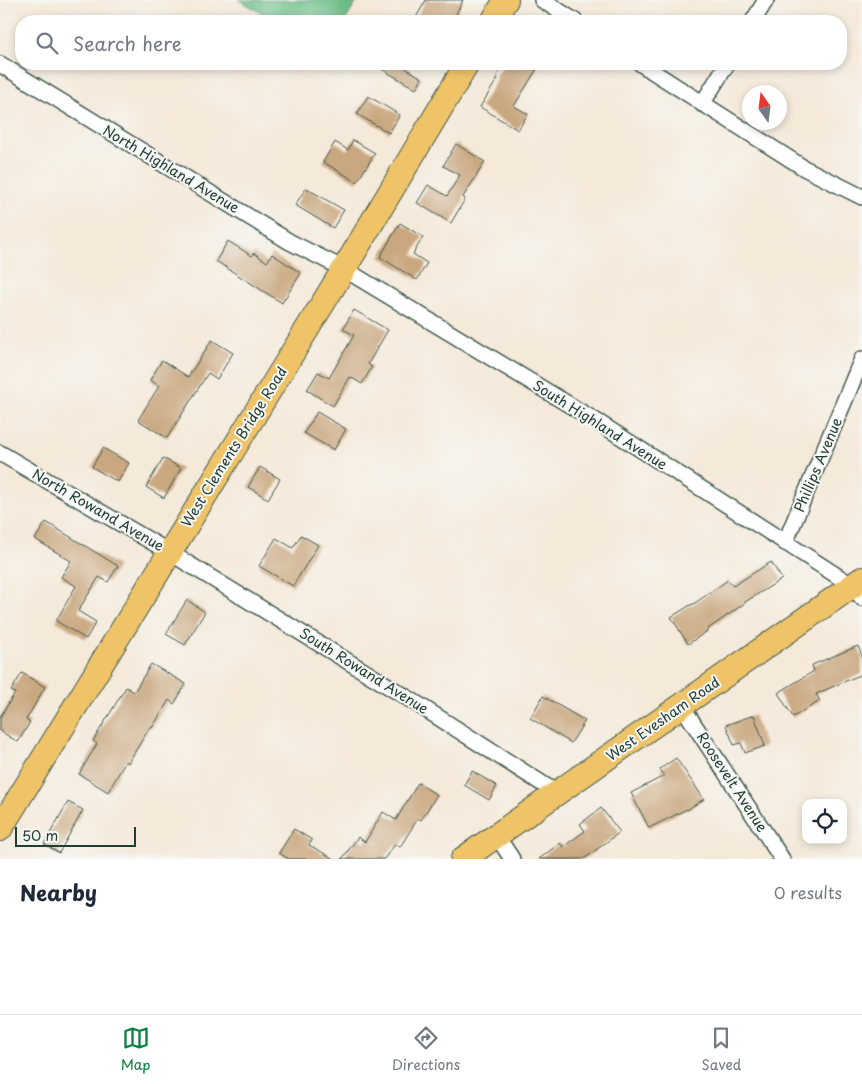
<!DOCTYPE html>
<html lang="en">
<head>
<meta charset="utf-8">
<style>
  :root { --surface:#fff; --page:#f2f2f3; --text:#1f2937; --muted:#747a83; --line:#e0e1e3; --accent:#0b8043 }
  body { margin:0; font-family:"Playpen Sans",sans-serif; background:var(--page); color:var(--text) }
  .controls { position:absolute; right:15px; bottom:15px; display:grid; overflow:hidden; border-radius:10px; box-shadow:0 2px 8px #0003 }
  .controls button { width:45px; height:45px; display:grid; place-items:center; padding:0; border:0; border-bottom:1px solid var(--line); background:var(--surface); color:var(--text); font:25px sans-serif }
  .compass { position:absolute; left:742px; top:85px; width:45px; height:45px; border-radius:50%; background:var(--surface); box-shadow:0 2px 8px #0003; rotate:346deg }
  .scale { position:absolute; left:15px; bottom:12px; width:121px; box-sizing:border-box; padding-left:5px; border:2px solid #1f3d34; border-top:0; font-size:14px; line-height:18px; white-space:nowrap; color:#1f3d34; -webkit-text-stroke:4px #f6f6f2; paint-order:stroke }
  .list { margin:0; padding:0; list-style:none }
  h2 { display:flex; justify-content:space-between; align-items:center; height:65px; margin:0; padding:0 20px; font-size:21px }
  h2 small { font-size:16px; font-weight:400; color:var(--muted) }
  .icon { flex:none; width:28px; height:28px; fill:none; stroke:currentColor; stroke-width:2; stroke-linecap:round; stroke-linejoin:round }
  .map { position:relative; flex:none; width:862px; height:859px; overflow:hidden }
  .search { position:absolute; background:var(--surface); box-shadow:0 2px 8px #0003; left:15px; right:15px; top:15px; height:55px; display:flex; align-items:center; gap:12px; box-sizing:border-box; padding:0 18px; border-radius:20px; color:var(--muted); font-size:19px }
  .sheet { height:155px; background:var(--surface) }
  nav { display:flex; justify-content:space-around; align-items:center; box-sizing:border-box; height:70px; border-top:1px solid var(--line); background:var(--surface); font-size:14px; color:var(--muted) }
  nav a { display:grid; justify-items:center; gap:2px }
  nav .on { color:var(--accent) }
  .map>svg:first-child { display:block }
  .forest { fill:#6bbc86; stroke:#457c5d }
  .building { fill:#c9a77f }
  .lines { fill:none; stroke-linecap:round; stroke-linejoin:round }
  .minor-casing { stroke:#3f574d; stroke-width:18 }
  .primary-casing { stroke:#3f574d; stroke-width:26 }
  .minor { stroke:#fff; stroke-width:15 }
  .primary { stroke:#efc469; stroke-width:24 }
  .labels { text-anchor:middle; stroke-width:4; stroke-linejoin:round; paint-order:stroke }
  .street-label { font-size:14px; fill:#1f3d34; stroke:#f6f6f2 }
</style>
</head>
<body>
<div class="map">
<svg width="862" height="859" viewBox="0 0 862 859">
  <rect width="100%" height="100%" fill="#f6f6f2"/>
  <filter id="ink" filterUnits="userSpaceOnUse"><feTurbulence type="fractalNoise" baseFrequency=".02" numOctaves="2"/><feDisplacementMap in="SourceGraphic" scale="10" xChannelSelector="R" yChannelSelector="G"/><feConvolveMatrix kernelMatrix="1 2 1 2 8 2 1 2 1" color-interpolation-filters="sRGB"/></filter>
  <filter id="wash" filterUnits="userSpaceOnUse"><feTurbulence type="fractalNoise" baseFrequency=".0096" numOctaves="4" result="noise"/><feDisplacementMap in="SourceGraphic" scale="20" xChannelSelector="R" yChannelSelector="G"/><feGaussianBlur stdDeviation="1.12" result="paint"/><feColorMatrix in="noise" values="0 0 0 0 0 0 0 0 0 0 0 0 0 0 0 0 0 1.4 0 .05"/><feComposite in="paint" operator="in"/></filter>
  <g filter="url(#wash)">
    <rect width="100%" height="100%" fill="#f5e9d9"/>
    <!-- forest -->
    <polygon class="forest" points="239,0 358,0 345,21 275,21"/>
    <g id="blocks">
      <!-- building -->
      <g class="building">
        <polygon points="426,0 463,0 453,21 414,21"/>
        <polygon points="373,64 399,64 422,78 416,89"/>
        <polygon points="504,64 540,64 514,106 528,114 518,130 480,107 498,78 496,77"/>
        <polygon points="368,96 400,115 389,133 357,114"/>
        <polygon points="353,140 375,153 357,182 323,162 335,142 348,150"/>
        <polygon points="456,144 485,162 463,197 465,199 451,223 417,203 428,185 447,196 460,175 443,166"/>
        <polygon points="306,188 344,210 333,228 295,205"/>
        <polygon points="400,223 423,237 413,254 427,263 417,280 380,257"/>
        <polygon points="228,241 252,256 254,253 267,262 272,254 301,273 282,303 216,261"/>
        <polygon points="354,310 388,330 368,364 372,367 362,384 350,377 333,406 307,390 318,372 329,378 354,335 343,329"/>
        <polygon points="212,340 233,353 217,379 208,373 167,438 138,420 159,386 150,380 162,360 188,377"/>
        <polygon points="317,412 346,429 334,450 304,433"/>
        <polygon points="103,448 129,463 118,482 92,467"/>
        <polygon points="163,458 181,468 164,498 146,487"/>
        <polygon points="260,467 280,479 268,499 248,487"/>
        <polygon points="46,522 118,566 108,582 99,577 78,611 96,622 86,639 56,621 76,586 61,577 71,561 35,539"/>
        <polygon points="301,535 318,545 293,586 259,566 276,538 293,548"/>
        <polygon points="771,562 782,579 745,602 745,603 708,629 709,630 688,644 671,617 692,604 692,605 728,580 733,586"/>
        <polygon points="187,600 205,612 185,645 166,634"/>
        <polygon points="858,646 862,656 862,674 816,694 820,701 793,717 778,693 814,671 812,665"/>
        <polygon points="151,664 186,684 174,704 169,700 152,728 150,727 128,763 126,761 108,792 79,774 97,744 93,741 126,687 134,692"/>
        <polygon points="22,673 45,687 26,720 30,722 18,742 0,731 0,717 15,693 11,691"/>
        <polygon points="543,696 585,721 571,743 530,718"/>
        <polygon points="754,715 765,746 745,753 741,743 734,745 726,725"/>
        <polygon points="676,758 704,799 687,810 687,809 649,828 631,793 664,776 660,769"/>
        <polygon points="472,771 497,786 489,800 464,785"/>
        <polygon points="418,783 437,795 421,820 418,818 400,847 395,844 384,859 342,859 358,837 365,842 383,812 396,820"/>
        <polygon points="68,802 83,810 59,853 44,844"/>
        <polygon points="601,808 620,832 584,859 539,859 560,843 563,847 585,831 580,824"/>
        <polygon points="294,829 312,840 309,845 334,859 289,859 279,853"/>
      </g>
    </g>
  </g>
  <g filter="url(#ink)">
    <use href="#blocks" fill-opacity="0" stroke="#3f574d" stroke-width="1"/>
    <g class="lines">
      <defs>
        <g id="minor">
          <polyline points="542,0 575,21"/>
          <polyline points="753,21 766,0"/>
          <polyline points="0,64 290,242 344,269 601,424 853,586 862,598"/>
          <polyline points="641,64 804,168 862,197"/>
          <polyline points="702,104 727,64"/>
          <polyline points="0,453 169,552 411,700 557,793"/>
          <polyline points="785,543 862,359"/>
          <polyline points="682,706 782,859"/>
          <polyline points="497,836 512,859"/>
        </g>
        <g id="primary">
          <polyline points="493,21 506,0"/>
          <polyline points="0,829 344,269 467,64"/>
          <polyline points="463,859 862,579"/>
        </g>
      </defs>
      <!-- minor casing -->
      <use href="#minor" class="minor-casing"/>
      <!-- primary casing -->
      <use href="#primary" class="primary-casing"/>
      <!-- minor -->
      <use href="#minor" class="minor"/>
      <!-- primary -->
      <use href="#primary" class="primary"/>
    </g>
  </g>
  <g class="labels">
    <!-- street labels -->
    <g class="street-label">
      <text transform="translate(171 169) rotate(31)" y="5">North Highland Avenue</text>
      <text transform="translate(600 425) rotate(32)" y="5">South Highland Avenue</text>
      <text transform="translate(234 447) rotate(-58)" y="5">West Clements Bridge Road</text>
      <text transform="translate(818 465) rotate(-67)" y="5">Phillips Avenue</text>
      <text transform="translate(98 510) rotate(30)" y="5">North Rowand Avenue</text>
      <text transform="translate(364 671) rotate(32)" y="5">South Rowand Avenue</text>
      <text transform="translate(663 719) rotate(-35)" y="5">West Evesham Road</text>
      <text transform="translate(732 782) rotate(57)" y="5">Roosevelt Avenue</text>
    </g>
  </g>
</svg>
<div class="controls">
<button><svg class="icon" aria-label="locate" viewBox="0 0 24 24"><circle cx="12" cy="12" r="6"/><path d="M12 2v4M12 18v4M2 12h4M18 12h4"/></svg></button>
</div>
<svg class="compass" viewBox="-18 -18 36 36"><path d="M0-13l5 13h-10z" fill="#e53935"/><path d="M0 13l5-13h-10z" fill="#747a83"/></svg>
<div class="scale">50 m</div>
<div class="search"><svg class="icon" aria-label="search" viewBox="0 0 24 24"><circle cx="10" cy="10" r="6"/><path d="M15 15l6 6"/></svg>Search here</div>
</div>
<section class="sheet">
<h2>Nearby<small>0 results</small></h2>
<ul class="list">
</ul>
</section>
<nav>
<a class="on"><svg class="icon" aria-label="map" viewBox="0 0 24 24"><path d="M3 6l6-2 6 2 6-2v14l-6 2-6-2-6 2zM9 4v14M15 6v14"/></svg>Map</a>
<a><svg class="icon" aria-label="directions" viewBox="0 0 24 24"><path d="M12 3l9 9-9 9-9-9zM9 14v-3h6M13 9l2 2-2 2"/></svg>Directions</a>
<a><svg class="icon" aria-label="saved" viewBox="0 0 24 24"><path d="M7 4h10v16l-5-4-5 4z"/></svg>Saved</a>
</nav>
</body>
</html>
